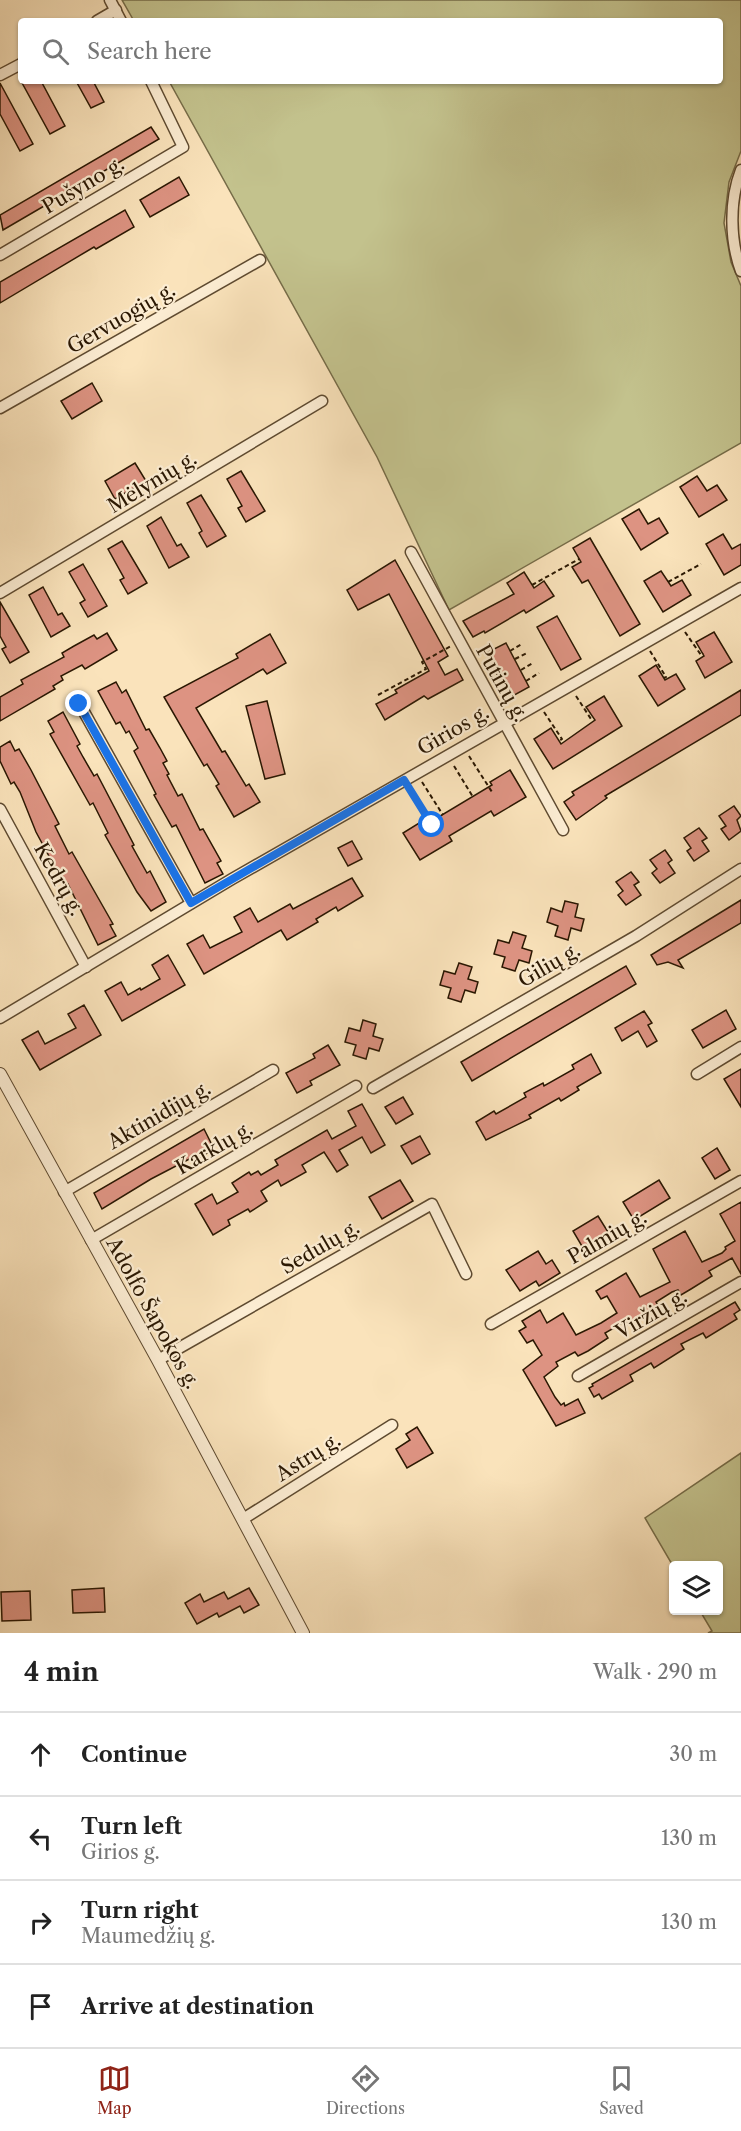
<!DOCTYPE html>
<html lang="en">
<head>
<meta charset="utf-8">
<style>
  :root { --surface:#fff; --page:#f2f2f2; --text:#222; --muted:#767676; --line:#e0e0e0; --accent:#8f2418 }
  body { margin:0; font-family:"Libre Caslon Text",serif; background:var(--page); color:var(--text) }
  .controls { position:absolute; right:18px; bottom:18px; display:grid; overflow:hidden; border-radius:6px; box-shadow:0 2px 4px #0004 }
  .controls button { width:54px; height:54px; display:grid; place-items:center; padding:0; border:0; border-bottom:2px solid var(--line); background:var(--surface); color:var(--text); font:30px sans-serif }
  .stop { position:absolute; width:18px; height:18px; margin:-14px; border:4px solid #1a73e8; border-radius:50%; background:#fff }
  .stop.end { background:#1a73e8; border-color:#fff; box-shadow:0 2px 6px #0008 }
  .list { margin:0; padding:0; list-style:none }
  h2 { display:flex; justify-content:space-between; align-items:center; height:78px; margin:0; padding:0 24px; font-size:26px }
  h2 small { font-size:20px; font-weight:400; color:var(--muted) }
  .list li { display:grid; grid-template-columns:39px 1fr auto; gap:18px; align-items:center; box-sizing:border-box; height:84px; padding:0 24px; border-top:2px solid var(--line) }
  .list b { display:block; font-size:22px; white-space:nowrap }
  .list p { margin:0; font-size:20px; white-space:nowrap; color:var(--muted) }
  .list em { font-size:20px; font-style:normal; color:var(--muted) }
  .icon { flex:none; width:33px; height:33px; fill:none; stroke:currentColor; stroke-width:2; stroke-linecap:round; stroke-linejoin:round }
  .map { position:relative; flex:none; width:741px; height:1633px; overflow:hidden }
  .search { position:absolute; background:var(--surface); box-shadow:0 2px 4px #0004; left:18px; right:18px; top:18px; height:66px; display:flex; align-items:center; gap:15px; box-sizing:border-box; padding:0 21px; border-radius:6px; color:var(--muted); font-size:22px }
  .sheet { height:414px; background:var(--surface) }
  nav { display:flex; justify-content:space-around; align-items:center; box-sizing:border-box; height:84px; border-top:2px solid var(--line); background:var(--surface); font-size:16px; color:var(--muted) }
  nav a { display:grid; justify-items:center; gap:3px }
  nav .on { color:var(--accent) }
  .map>svg:first-child { display:block }
  .green { fill:#c3c28d; stroke:#766c48; stroke-width:1.5 }
  .building { fill:#dd9382; stroke:#2a1702; stroke-width:1.5 }
  .lines { fill:none; stroke-linecap:round; stroke-linejoin:round }
  .minor-casing { stroke:#5e4a30; stroke-width:13 }
  .tertiary-casing { stroke:#5e4a30; stroke-width:14 }
  .path { stroke:#2a1702; stroke-width:2; stroke-dasharray:4.5 3; stroke-linecap:butt }
  .minor { stroke:#fcedd3; stroke-width:10 }
  .tertiary { stroke:#fcedd3; stroke-width:12 }
  .route { stroke:#1a73e8; stroke-width:8 }
  .labels { text-anchor:middle; stroke-width:4.5; stroke-linejoin:round; paint-order:stroke }
  .street-label { font-size:20px; fill:#2a1702; stroke:#fcedd3 }
</style>
</head>
<body>
<div class="map">
<svg width="741" height="1633" viewBox="0 0 741 1633">
  <rect width="100%" height="100%" fill="#fae3bb"/>
  <filter id="stains"><feTurbulence type="fractalNoise" baseFrequency=".00333" numOctaves="4"/><feColorMatrix values="0 0 0 0 .2 0 0 0 0 .09 0 0 0 0 .02 0 0 0 .5 -.17"/></filter>
  <radialGradient id="worn" r=".72"><stop offset=".6" stop-color="#630" stop-opacity="0"/><stop offset="1" stop-color="#630" stop-opacity=".3"/></radialGradient>
  <!-- green -->
  <g class="green">
    <polygon points="122,0 741,0 741,151 729,182 724,223 731,262 741,286 741,443 449,610 377,457 169,81 720,81 720,21 134,21"/>
    <polygon points="741,1453 741,1633 708,1633 712,1631 700,1611 718,1610 718,1566 673,1566 645,1518"/>
  </g>
  <!-- building -->
  <g class="building">
    <polygon points="21,81 41,81 65,126 50,134"/>
    <polygon points="76,81 93,81 104,102 91,108"/>
    <polygon points="0,83 33,144 20,151 0,114"/>
    <polygon points="151,127 159,139 3,230 0,215"/>
    <polygon points="179,177 189,195 150,217 140,200"/>
    <polygon points="125,210 134,227 96,249 94,247 0,303 0,282"/>
    <polygon points="92,383 102,401 72,419 61,401"/>
    <polygon points="135,463 146,481 115,499 105,481"/>
    <polygon points="241,471 265,511 246,522 238,508 242,506 227,479"/>
    <polygon points="697,476 707,491 717,485 727,500 699,517 680,487"/>
    <polygon points="201,495 226,536 207,547 199,533 202,531 187,503"/>
    <polygon points="639,509 648,524 659,518 668,533 641,550 622,519"/>
    <polygon points="161,517 177,546 181,544 189,557 169,568 147,526"/>
    <polygon points="723,534 732,549 741,544 741,565 724,575 706,544"/>
    <polygon points="590,538 640,624 620,636 588,580 582,583 572,567 581,562 573,548"/>
    <polygon points="122,541 147,583 128,594 120,580 124,578 108,549"/>
    <polygon points="395,560 448,656 438,662 445,675 457,669 463,680 428,699 424,696 385,720 376,704 397,693 395,690 429,671 389,594 358,610 347,590"/>
    <polygon points="83,564 107,606 88,617 80,603 85,600 69,572"/>
    <polygon points="661,571 671,586 682,580 691,595 663,612 644,581"/>
    <polygon points="524,572 534,588 544,581 554,596 526,613 524,610 485,633 484,631 473,637 463,621 514,594 507,583"/>
    <polygon points="43,587 58,615 62,613 70,626 51,637 29,595"/>
    <polygon points="0,602 29,652 10,663 2,649 6,647 0,636"/>
    <polygon points="557,616 581,659 561,670 537,627"/>
    <polygon points="714,632 732,662 705,678 696,661 704,656 696,642"/>
    <polygon points="107,633 117,650 85,669 82,665 61,676 63,680 53,686 55,689 0,721 0,697 23,684 21,680 64,657 62,653 74,646 94,635 97,639"/>
    <polygon points="270,634 286,663 267,674 263,669 196,708 222,752 225,751 246,786 249,784 260,802 234,817 216,786 219,784 207,764 204,766 164,697 238,658 236,654"/>
    <polygon points="506,643 529,687 509,698 486,653"/>
    <polygon points="656,665 665,680 676,674 685,689 658,706 639,676"/>
    <polygon points="116,682 122,693 126,690 146,730 149,729 160,748 167,761 163,763 169,774 167,775 178,796 182,794 200,830 203,829 221,861 217,863 223,874 205,883 176,825 172,827 154,795 156,794 134,751 138,748 129,731 126,733 120,722 116,724 98,691"/>
    <polygon points="741,690 741,715 605,796 607,798 576,820 564,802 574,795 572,792"/>
    <polygon points="604,696 622,726 553,769 534,739 551,728 561,744 595,720 586,707"/>
    <polygon points="267,701 285,774 265,779 246,706"/>
    <polygon points="63,712 80,744 77,746 83,757 94,776 97,774 134,845 132,846 147,873 150,871 166,902 151,911 137,892 105,835 108,833 93,803 90,805 50,734 54,732 48,721"/>
    <polygon points="10,741 15,751 19,749 31,770 59,824 55,826 69,854 72,852 113,924 110,925 116,936 98,945 68,884 65,886 36,832 20,792 14,782 11,784 0,761 0,747"/>
    <polygon points="510,770 526,797 494,816 491,811 449,836 452,841 420,860 403,833 424,820 427,824 492,785 490,782"/>
    <polygon points="734,806 741,816 737,820 741,831 729,840 721,829 726,826 719,816"/>
    <polygon points="699,828 707,838 702,841 709,851 694,861 687,851 691,848 684,838"/>
    <polygon points="352,841 362,859 348,866 338,848"/>
    <polygon points="665,850 672,860 668,863 675,873 660,883 652,873 657,869 650,860"/>
    <polygon points="631,872 639,882 634,885 641,895 626,905 618,895 623,891 616,882"/>
    <polygon points="352,878 363,896 338,911 336,907 316,919 318,922 287,940 281,930 204,974 187,944 203,935 210,948 242,932 234,917 250,908 258,922 290,904 293,909"/>
    <polygon points="741,900 741,923 678,960 683,968 668,962 657,965 651,955"/>
    <polygon points="565,901 578,904 575,917 584,919 581,931 571,928 568,940 555,936 558,926 547,922 551,908 562,912"/>
    <polygon points="513,932 526,936 522,948 532,951 529,963 519,960 515,971 502,967 505,957 494,954 498,940 509,943"/>
    <polygon points="168,955 185,985 122,1021 105,991 121,982 128,995 140,988 141,990 160,979 152,965"/>
    <polygon points="459,963 472,967 468,979 478,982 475,993 465,990 461,1002 448,998 451,988 440,985 444,971 455,974"/>
    <polygon points="626,966 636,984 472,1081 461,1062"/>
    <polygon points="84,1005 101,1035 40,1070 22,1040 38,1031 45,1044 76,1028 68,1014"/>
    <polygon points="726,1010 736,1029 703,1048 692,1030"/>
    <polygon points="644,1011 652,1023 648,1025 657,1041 647,1047 638,1031 622,1041 615,1028"/>
    <polygon points="363,1020 376,1024 373,1036 383,1039 379,1051 369,1048 366,1059 353,1055 356,1045 345,1042 349,1028 360,1031"/>
    <polygon points="328,1045 340,1065 310,1081 312,1085 297,1093 286,1073 315,1058 313,1054"/>
    <polygon points="591,1054 601,1073 577,1087 579,1090 561,1101 559,1098 529,1115 531,1118 486,1140 476,1122 494,1111 496,1114 526,1097 524,1093 543,1083 544,1086 574,1069 572,1065"/>
    <polygon points="741,1069 741,1107 724,1079"/>
    <polygon points="403,1097 413,1114 396,1124 385,1107"/>
    <polygon points="362,1104 385,1145 371,1153 362,1137 339,1150 348,1165 337,1172 324,1152 302,1165 306,1172 281,1186 278,1180 261,1191 267,1201 250,1212 248,1209 228,1220 230,1225 213,1235 195,1204 212,1194 217,1204 238,1192 232,1183 249,1172 251,1175 258,1171 261,1175 278,1165 275,1160 327,1130 332,1139 356,1126 348,1111"/>
    <polygon points="204,1129 214,1149 199,1158 197,1155 151,1179 102,1209 94,1193"/>
    <polygon points="420,1136 430,1154 412,1164 401,1146"/>
    <polygon points="717,1148 730,1170 715,1179 702,1158"/>
    <polygon points="400,1180 413,1201 382,1219 369,1197"/>
    <polygon points="659,1180 670,1198 634,1220 623,1202"/>
    <polygon points="741,1202 741,1274 732,1258 709,1271 712,1276 691,1289 681,1295 678,1290 672,1292 656,1302 659,1307 639,1319 628,1325 626,1321 605,1333 608,1338 588,1351 578,1356 575,1352 556,1362 558,1366 544,1377 555,1397 561,1405 564,1403 565,1406 578,1399 585,1413 556,1426 523,1370 542,1355 533,1340 527,1343 519,1331 526,1327 522,1321 540,1310 547,1323 563,1313 576,1335 601,1323 617,1313 607,1296 601,1299 596,1291 626,1273 640,1297 670,1282 653,1249 685,1231 702,1262 722,1253 726,1249 725,1247 735,1241 720,1214"/>
    <polygon points="598,1216 608,1232 583,1248 573,1231"/>
    <polygon points="538,1251 546,1264 552,1260 560,1273 539,1286 536,1281 520,1291 506,1270"/>
    <polygon points="735,1302 740,1310 734,1314 737,1319 706,1338 703,1333 681,1344 684,1349 654,1368 651,1363 630,1375 633,1381 602,1399 599,1394 594,1397 589,1388 593,1386 592,1384"/>
    <polygon points="417,1427 433,1453 407,1468 396,1449 410,1440 406,1434"/>
    <polygon points="104,1588 105,1612 73,1613 72,1590"/>
    <polygon points="249,1588 259,1605 244,1613 240,1606 219,1617 217,1613 197,1624 185,1603 200,1594 204,1602 224,1592 228,1599"/>
    <polygon points="30,1591 31,1620 2,1621 1,1592"/>
  </g>
  <g class="lines">
    <defs>
      <g id="minor">
        <polyline points="110,0 121,21"/>
        <polyline points="97,21 116,10"/>
        <polyline points="0,75 21,64"/>
        <path d="M741 170C729 201 730 241 741 271"/>
        <polyline points="0,255 183,147 151,81"/>
        <polyline points="0,408 260,260"/>
        <polyline points="411,552 563,830"/>
        <polyline points="0,593 322,401"/>
        <polyline points="79,703 191,903"/>
        <polyline points="0,809 86,967"/>
        <polyline points="0,1018 232,879 741,588"/>
        <polyline points="697,1074 741,1047"/>
        <polyline points="373,1088 636,936 741,869"/>
        <polyline points="64,1192 273,1070"/>
        <polyline points="91,1240 356,1086"/>
        <polyline points="491,1324 741,1181"/>
        <polyline points="158,1360 432,1204 466,1274"/>
        <polyline points="578,1376 741,1282"/>
        <polyline points="243,1519 392,1425"/>
      </g>
      <polyline id="tertiary" points="0,1074 158,1360 303,1633"/>
    </defs>
    <!-- minor casing -->
    <use href="#minor" class="minor-casing"/>
    <!-- tertiary casing -->
    <use href="#tertiary" class="tertiary-casing"/>
    <!-- path -->
    <g class="path">
      <polyline points="668,582 701,564"/>
      <polyline points="532,585 579,559"/>
      <polyline points="685,632 701,655 703,653"/>
      <polyline points="510,651 522,644"/>
      <polyline points="650,651 666,677 664,678"/>
      <polyline points="515,659 527,653"/>
      <polyline points="521,670 533,663"/>
      <polyline points="526,681 539,673"/>
      <polyline points="378,695 426,669 422,662 451,646"/>
      <polyline points="576,696 591,719 593,718"/>
      <polyline points="544,712 562,739 559,741"/>
      <polyline points="469,756 492,792"/>
      <polyline points="454,766 473,797"/>
      <polyline points="422,782 443,815"/>
      <polyline points="410,790 432,825"/>
    </g>
    <!-- minor -->
    <use href="#minor" class="minor"/>
    <!-- tertiary -->
    <use href="#tertiary" class="tertiary"/>
  </g>
  <g class="lines">
    <!-- route -->
    <polyline class="route" points="79,704 191,903 404,780 432,825"/>
  </g>
  <g class="labels">
    <!-- street labels -->
    <g class="street-label">
      <text transform="translate(83 185) rotate(-31)" y="7">Pušyno g.</text>
      <text transform="translate(121 318) rotate(-30)" y="7">Gervuogių g.</text>
      <text transform="translate(152 482) rotate(-31)" y="7">Mėlynių g.</text>
      <text transform="translate(502 683) rotate(61)" y="7">Putinų g.</text>
      <text transform="translate(453 730) rotate(-30)" y="7">Girios g.</text>
      <text transform="translate(59 879) rotate(61)" y="7">Kedrų g.</text>
      <text transform="translate(549 965) rotate(-30)" y="7">Gilių g.</text>
      <text transform="translate(159 1115) rotate(-30)" y="7">Aktinidijų g.</text>
      <text transform="translate(214 1148) rotate(-30)" y="7">Karklų g.</text>
      <text transform="translate(607 1237) rotate(-30)" y="7">Palmių g.</text>
      <text transform="translate(320 1247) rotate(-30)" y="7">Sedulų g.</text>
      <text transform="translate(153 1313) rotate(61)" y="7">Adolfo Šapokos g.</text>
      <text transform="translate(651 1314) rotate(-30)" y="7">Viržių g.</text>
      <text transform="translate(308 1457) rotate(-32)" y="7">Astrų g.</text>
    </g>
  </g>
  <rect width="100%" height="100%" filter="url(#stains)"/>
  <rect width="100%" height="100%" fill="url(#worn)"/>
</svg>
<div class="controls">
<button><svg class="icon" aria-label="layers" viewBox="0 0 24 24"><path d="M12 4l9 5-9 5-9-5zM3 14l9 5 9-5"/></svg></button>
</div>
<div class="stop" style="left:432px;top:825px"></div>
<div class="stop end" style="left:79px;top:704px"></div>
<div class="search"><svg class="icon" aria-label="search" viewBox="0 0 24 24"><circle cx="10" cy="10" r="6"/><path d="M15 15l6 6"/></svg>Search here</div>
</div>
<section class="sheet">
<h2>4 min<small>Walk · 290 m</small></h2>
<ul class="list">
<li><svg class="icon" aria-label="ahead" viewBox="0 0 24 24"><path d="M12 20V5M6 11l6-6 6 6"/></svg><div><b>Continue</b></div><em>30 m</em></li>
<li><svg class="icon" aria-label="left" viewBox="0 0 24 24"><path d="M17 20v-9H6M10 6l-5 5 5 5"/></svg><div><b>Turn left</b><p>Girios g.</p></div><em>130 m</em></li>
<li><svg class="icon" aria-label="right" viewBox="0 0 24 24"><path d="M7 20v-9h11M14 6l5 5-5 5"/></svg><div><b>Turn right</b><p>Maumedžių g.</p></div><em>130 m</em></li>
<li><svg class="icon" aria-label="arrive" viewBox="0 0 24 24"><path d="M6 21V4h12l-3 4 3 4H6"/></svg><div><b>Arrive at destination</b></div></li>
</ul>
</section>
<nav>
<a class="on"><svg class="icon" aria-label="map" viewBox="0 0 24 24"><path d="M3 6l6-2 6 2 6-2v14l-6 2-6-2-6 2zM9 4v14M15 6v14"/></svg>Map</a>
<a><svg class="icon" aria-label="directions" viewBox="0 0 24 24"><path d="M12 3l9 9-9 9-9-9zM9 14v-3h6M13 9l2 2-2 2"/></svg>Directions</a>
<a><svg class="icon" aria-label="saved" viewBox="0 0 24 24"><path d="M7 4h10v16l-5-4-5 4z"/></svg>Saved</a>
</nav>
</body>
</html>
